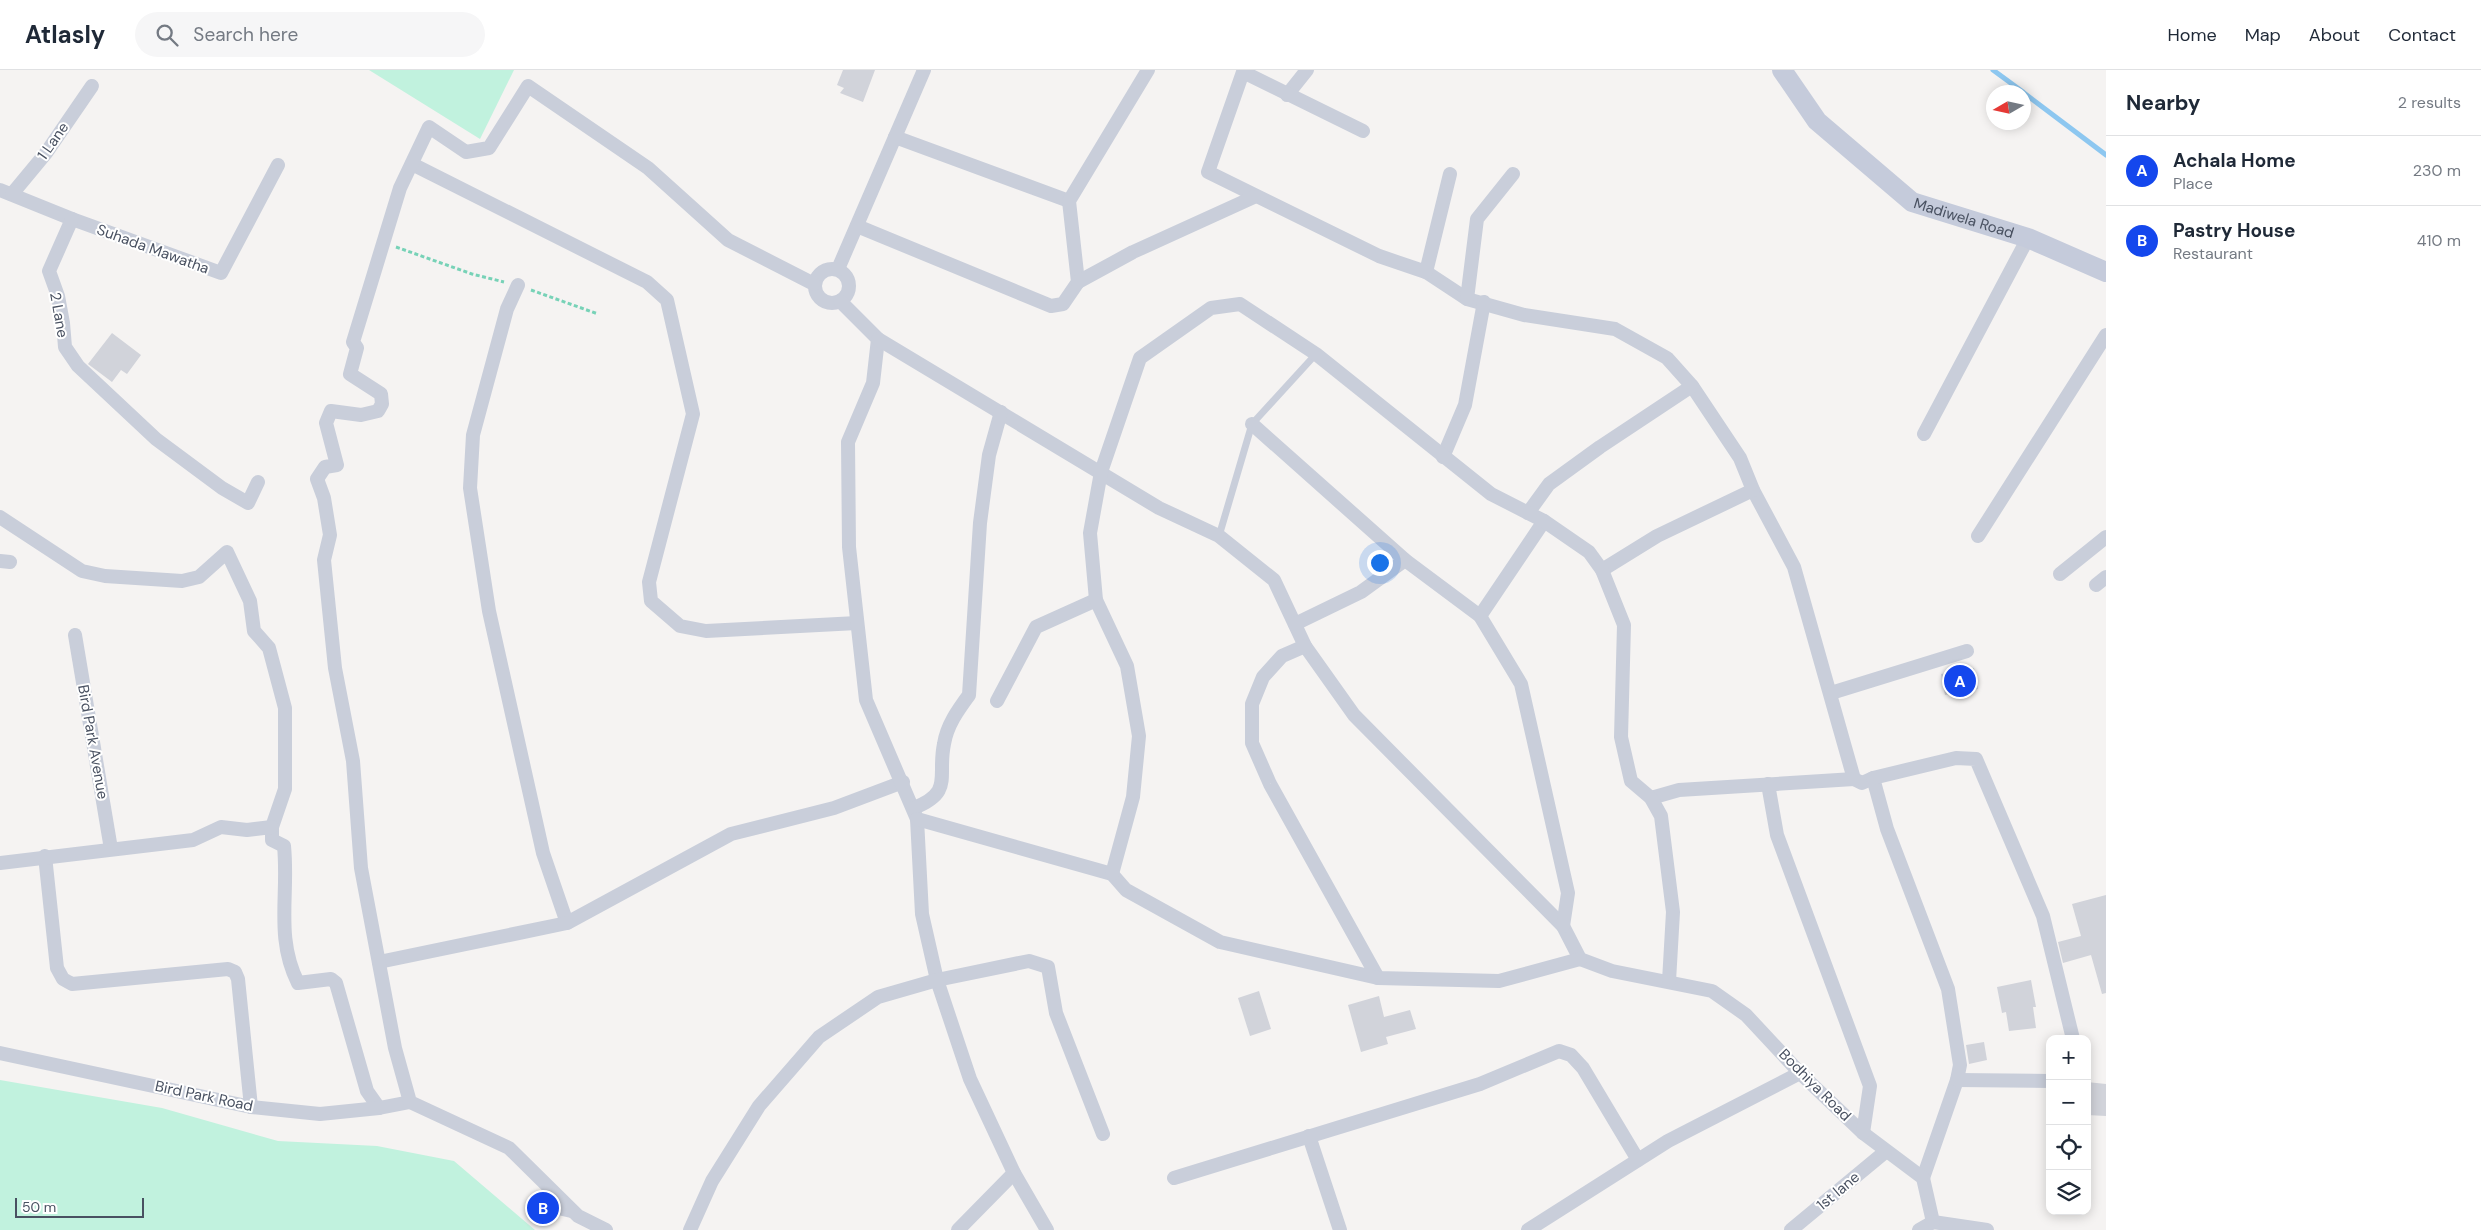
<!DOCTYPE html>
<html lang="en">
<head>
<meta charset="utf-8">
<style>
  :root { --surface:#fff; --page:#f6f6f7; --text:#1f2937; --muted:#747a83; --line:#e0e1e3; --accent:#1447ed }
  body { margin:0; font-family:"DM Sans",sans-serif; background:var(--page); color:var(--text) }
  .controls { position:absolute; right:15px; bottom:15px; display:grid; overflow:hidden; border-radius:10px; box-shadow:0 2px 12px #0003 }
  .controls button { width:45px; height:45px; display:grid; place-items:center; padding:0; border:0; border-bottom:1px solid var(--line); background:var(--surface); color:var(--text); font:25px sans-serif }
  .compass { position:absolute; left:1986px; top:15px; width:45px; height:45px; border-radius:50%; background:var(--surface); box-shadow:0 2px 12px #0003; rotate:261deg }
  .scale { position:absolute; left:15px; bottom:12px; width:129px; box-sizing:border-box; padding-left:5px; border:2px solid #495161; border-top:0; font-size:14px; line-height:18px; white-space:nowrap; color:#495161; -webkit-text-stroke:4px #fff; paint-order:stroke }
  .you { position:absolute; left:1379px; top:492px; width:18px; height:18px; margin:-12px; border:4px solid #fff; border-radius:50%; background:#1a73e8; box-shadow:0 0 0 8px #1a73e833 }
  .badge { display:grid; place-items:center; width:32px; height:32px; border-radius:50%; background:var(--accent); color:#fff; font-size:16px; font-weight:700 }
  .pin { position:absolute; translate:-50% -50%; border:2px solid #fff; box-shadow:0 1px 5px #0006 }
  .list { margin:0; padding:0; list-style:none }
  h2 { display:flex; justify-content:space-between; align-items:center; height:65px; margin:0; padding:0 20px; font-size:21px }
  h2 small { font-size:16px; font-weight:400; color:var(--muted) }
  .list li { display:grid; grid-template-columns:32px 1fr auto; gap:15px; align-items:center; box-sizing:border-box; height:70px; padding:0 20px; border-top:1px solid var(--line) }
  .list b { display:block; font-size:19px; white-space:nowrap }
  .list p { margin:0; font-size:16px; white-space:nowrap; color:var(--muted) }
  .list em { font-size:16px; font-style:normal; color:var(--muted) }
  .icon { flex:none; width:28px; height:28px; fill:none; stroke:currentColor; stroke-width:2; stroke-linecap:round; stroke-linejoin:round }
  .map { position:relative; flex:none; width:2106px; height:1160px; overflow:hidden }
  header { display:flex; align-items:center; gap:30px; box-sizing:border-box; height:70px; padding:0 25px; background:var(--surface); border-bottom:1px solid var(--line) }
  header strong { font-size:24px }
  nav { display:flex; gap:28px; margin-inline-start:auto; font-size:18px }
  .search { width:350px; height:45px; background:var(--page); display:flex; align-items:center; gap:12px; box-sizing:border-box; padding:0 18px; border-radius:28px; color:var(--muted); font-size:19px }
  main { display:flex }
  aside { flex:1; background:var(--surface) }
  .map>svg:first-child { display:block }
  .green { fill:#c1f2de }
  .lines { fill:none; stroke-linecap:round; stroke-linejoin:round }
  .stream { stroke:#8dc7f0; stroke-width:5 }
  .building { fill:#d1d3da }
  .path { stroke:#77d2b7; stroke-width:3; stroke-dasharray:4 2.5; stroke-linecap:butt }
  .service { stroke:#c9ceda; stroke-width:7 }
  .minor { stroke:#c9ceda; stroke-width:14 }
  .secondary { stroke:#c5cbdb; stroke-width:20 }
  .labels { text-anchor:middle; stroke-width:4; stroke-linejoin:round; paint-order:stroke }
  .street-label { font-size:15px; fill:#495161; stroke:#fff }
</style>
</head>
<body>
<header>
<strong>Atlasly</strong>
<div class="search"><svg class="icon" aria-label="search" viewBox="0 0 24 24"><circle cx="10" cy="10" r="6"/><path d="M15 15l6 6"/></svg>Search here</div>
<nav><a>Home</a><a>Map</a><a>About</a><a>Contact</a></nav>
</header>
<main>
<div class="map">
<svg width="2106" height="1160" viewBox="0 0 2106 1160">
  <rect width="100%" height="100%" fill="#f5f3f2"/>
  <!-- green -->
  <g class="green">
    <polygon points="369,0 514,0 480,69"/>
    <polygon points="0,1010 162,1038 278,1071 377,1076 454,1091 535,1160 0,1160"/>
  </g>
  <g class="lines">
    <!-- stream -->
    <g class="stream">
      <polyline points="1993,0 2023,22"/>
      <polyline points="2024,23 2106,85"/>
    </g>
  </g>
  <!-- building -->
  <g class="building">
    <polygon points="843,0 875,0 863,32 840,23 844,18 837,15"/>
    <polygon points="112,263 141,285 127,304 121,300 112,312 88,294"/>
    <polygon points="1974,598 1978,619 1945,625 1941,604"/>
    <polygon points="2106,825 2106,923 2102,924 2091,885 2063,893 2058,872 2081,866 2072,834"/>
    <polygon points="2031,910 2036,937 2033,937 2036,958 2009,961 2006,942 2002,943 1997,917"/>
    <polygon points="1259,921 1271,959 1250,966 1238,928"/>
    <polygon points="1379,926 1384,947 1410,940 1416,959 1386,967 1388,974 1361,982 1348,935"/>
    <polygon points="1984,972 1987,990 1969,994 1966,975"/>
    <polygon points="2087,1012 2106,1014 2106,1046 2087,1045"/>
  </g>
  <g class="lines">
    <!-- path -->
    <g class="path">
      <polyline points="396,177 472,204 504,212"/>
      <polyline points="531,220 598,244"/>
    </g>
    <!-- service -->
    <g class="service">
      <polyline points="1219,466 1252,354 1316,284"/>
      <polyline points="543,1138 574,1145"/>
    </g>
    <!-- minor -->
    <g class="minor">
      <polyline points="1287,25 1307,0"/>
      <polyline points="1363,61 1243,2 1208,102 1379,186 1426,202 1467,229 1524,245 1615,259 1667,288 1692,316 1740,388 1753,420 1794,497 1854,709 1862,713 1873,708 1887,759 1948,919 1960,995 1957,1010 1923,1108"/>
      <polyline points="895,67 1069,131"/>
      <polyline points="412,94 647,212 667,230 693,344 649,512 651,531 680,556 706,561 857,553"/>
      <polyline points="0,120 72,149 221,203 278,95"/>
      <polyline points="12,124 46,83 92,16"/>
      <polyline points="72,149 49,201 58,226 63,253 65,277 78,296 156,369 222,418 248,433 258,412"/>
      <polyline points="857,156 1051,236 1063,234 1078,212 1069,131 1148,0"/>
      <circle cx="832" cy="216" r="17"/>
      <polyline points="838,199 924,0"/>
      <polyline points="1426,202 1450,104"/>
      <polyline points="1078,212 1133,182 1254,127"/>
      <polyline points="518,215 507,239 473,365 470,418 489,541 543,783 567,853 731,764 834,738 903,712"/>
      <polyline points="1467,229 1477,149 1513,104"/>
      <polyline points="840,231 878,269 873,313 848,372 849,477 866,630 917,749 922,844 937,910 970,1009 1014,1103 1047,1160"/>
      <polyline points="878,269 1159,438 1219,466 1274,510 1305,576 1354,645 1563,856 1580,889 1612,901 1712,921 1746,945 1800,1003 1863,1063 1923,1108 1933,1152 1987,1160"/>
      <polyline points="1252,354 1405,490 1480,546 1521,614 1568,823 1563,856"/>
      <polyline points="1924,364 2028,168"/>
      <polyline points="1443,387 1465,335 1484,232"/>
      <polyline points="1528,443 1549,414 1600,377 1692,316"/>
      <path d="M0 447 82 501 105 506 182 511 199 507 227 482 250 531 254 561 269 578 285 638V719L272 757V770L284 776C289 825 275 867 298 913L331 909 336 913 367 1021 379 1038"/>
      <polyline points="1978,466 2106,265"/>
      <polyline points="0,491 10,492"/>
      <polyline points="1602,500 1657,466 1753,420"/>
      <polyline points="2060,504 2106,467"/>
      <polyline points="2096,515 2106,507"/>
      <polyline points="1480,546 1544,451"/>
      <polyline points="1295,554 1361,522 1405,490"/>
      <polyline points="75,565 111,779"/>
      <polyline points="1305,576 1282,586 1263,607 1252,634 1252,673 1270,714 1378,908"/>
      <polyline points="1831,623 1967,581"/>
      <polyline points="997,631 1036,557 1096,530"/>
      <polyline points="1873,708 1956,688 1976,689 2043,846 2073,969"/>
      <polyline points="1768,714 1777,765 1870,1016 1863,1063"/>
      <polyline points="1651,728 1679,720 1854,709"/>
      <path d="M914 738C954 722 937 707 944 674 947 655 958 640 969 625L980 453 989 385 1001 342"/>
      <polyline points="917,749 1112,804 1126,820 1220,872 1378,908 1499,911 1580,889"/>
      <polyline points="45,786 57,898 63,909 72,914 228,899 235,902 238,909 251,1037"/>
      <polyline points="0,793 193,770 221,757 247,760 272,757"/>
      <polyline points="1112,804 1133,727 1139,666 1127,596 1096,530 1090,463 1101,402 1140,288 1211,238 1240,234 1316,284 1491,424 1544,451 1589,482 1602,500 1624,555 1621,667 1631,711 1651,728 1661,746 1673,842 1669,911"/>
      <polyline points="379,892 567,853"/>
      <polyline points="0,983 251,1037 320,1044 379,1038 410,1032"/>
      <polyline points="1957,1010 2050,1011"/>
      <polyline points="1309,1066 1340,1160"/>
      <polyline points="1174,1108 1480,1014 1559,981 1571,985 1583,998 1638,1090"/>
      <polyline points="606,1160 578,1146 509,1078 410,1032 395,978 361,798 353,691 335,598 324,490 330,465 324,428 317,409 325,397 337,395 326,353 331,341 361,345 378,341 382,334 381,324 350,304 357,278 353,272 400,118 429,57 466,82 489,78 528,16 648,98 728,170 814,214"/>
      <polyline points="690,1160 712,1111 759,1036 819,967 878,927 937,910 1029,891 1048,897 1056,943 1103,1064"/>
      <polyline points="958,1160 1014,1103"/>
      <polyline points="1528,1160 1668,1071 1800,1003"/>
      <polyline points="1791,1160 1885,1082"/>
      <polyline points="1919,1160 1933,1152"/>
    </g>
    <!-- secondary -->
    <path class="secondary" id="s1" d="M1782 0 1817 51 1912 132 2028 168 2106 202"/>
  </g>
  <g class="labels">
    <!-- street labels -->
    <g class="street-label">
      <text transform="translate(53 71) rotate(-55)" y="5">1 Lane</text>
      <text dy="5" stroke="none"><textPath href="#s1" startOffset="241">Madiwela Road</textPath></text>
      <text transform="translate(153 179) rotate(20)" y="5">Suhada Mawatha</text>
      <text transform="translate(59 245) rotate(80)" y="5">2 Lane</text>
      <text transform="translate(93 672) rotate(80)" y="5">Bird Park Avenue</text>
      <text transform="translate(1815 1015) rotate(45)" y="5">Bodhiya Road</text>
      <text transform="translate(204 1026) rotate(12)" y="5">Bird Park Road</text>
      <text transform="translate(1838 1121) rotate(-40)" y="5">1st lane</text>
    </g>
  </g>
</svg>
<div class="controls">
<button>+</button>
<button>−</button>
<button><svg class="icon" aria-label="locate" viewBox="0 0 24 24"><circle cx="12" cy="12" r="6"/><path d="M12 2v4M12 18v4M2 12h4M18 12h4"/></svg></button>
<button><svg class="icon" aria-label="layers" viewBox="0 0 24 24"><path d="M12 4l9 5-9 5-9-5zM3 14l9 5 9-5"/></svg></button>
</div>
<svg class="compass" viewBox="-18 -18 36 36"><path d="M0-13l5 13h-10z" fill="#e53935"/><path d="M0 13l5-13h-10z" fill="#747a83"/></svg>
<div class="scale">50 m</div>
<div class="you"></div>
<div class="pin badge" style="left:1960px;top:611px">A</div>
<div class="pin badge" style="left:543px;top:1138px">B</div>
</div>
<aside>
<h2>Nearby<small>2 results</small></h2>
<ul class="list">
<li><span class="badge">A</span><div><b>Achala Home</b><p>Place</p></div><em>230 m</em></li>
<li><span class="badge">B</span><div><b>Pastry House</b><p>Restaurant</p></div><em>410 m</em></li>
</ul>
</aside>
</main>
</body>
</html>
